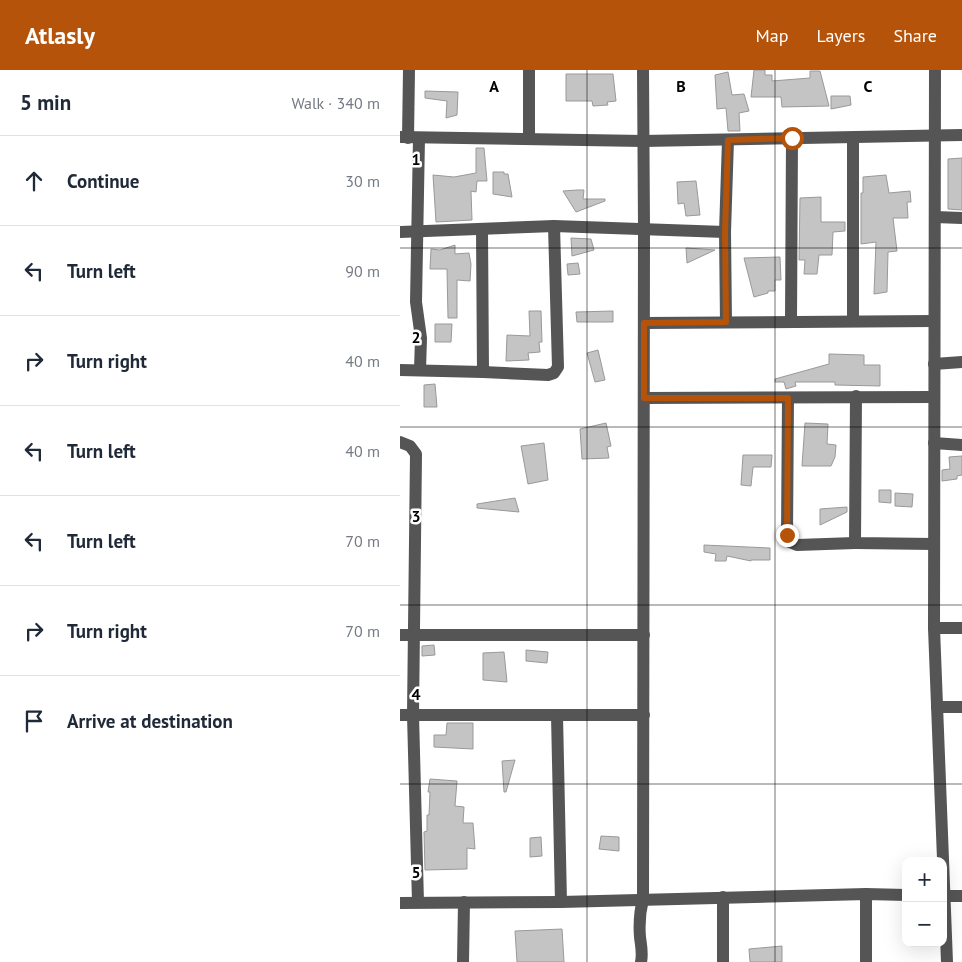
<!DOCTYPE html>
<html lang="en">
<head>
<meta charset="utf-8">
<style>
  :root { --surface:#fff; --page:#f6f6f7; --text:#1f2937; --muted:#747a83; --line:#e0e1e3; --accent:#b45309 }
  body { margin:0; font-family:"PT Sans",sans-serif; background:var(--page); color:var(--text) }
  .controls { position:absolute; right:15px; bottom:15px; display:grid; overflow:hidden; border-radius:10px; box-shadow:0 5px 20px #0002 }
  .controls button { width:45px; height:45px; display:grid; place-items:center; padding:0; border:0; border-bottom:1px solid var(--line); background:var(--surface); color:var(--text); font:25px sans-serif }
  .stop { position:absolute; width:15px; height:15px; margin:-11px; border:4px solid #b45309; border-radius:50%; background:#fff }
  .stop.end { background:#b45309; border-color:#fff; box-shadow:0 1px 5px #0008 }
  .list { margin:0; padding:0; list-style:none }
  h2 { display:flex; justify-content:space-between; align-items:center; height:65px; margin:0; padding:0 20px; font-size:21px }
  h2 small { font-size:16px; font-weight:400; color:var(--muted) }
  .list li { display:grid; grid-template-columns:32px 1fr auto; gap:15px; align-items:center; box-sizing:border-box; height:90px; padding:0 20px; border-top:1px solid var(--line) }
  .list b { display:block; font-size:19px; white-space:nowrap }
  .list em { font-size:16px; font-style:normal; color:var(--muted) }
  .icon { flex:none; width:28px; height:28px; fill:none; stroke:currentColor; stroke-width:2; stroke-linecap:round; stroke-linejoin:round }
  .map { position:relative; flex:none; width:562px; height:892px; overflow:hidden }
  header { display:flex; align-items:center; gap:30px; box-sizing:border-box; height:70px; padding:0 25px; background:var(--accent); color:#fff }
  header strong { font-size:24px }
  nav { display:flex; gap:28px; margin-inline-start:auto; font-size:18px }
  main { display:flex }
  aside { flex:1; background:var(--surface) }
  .map>svg:first-child { display:block }
  .building { fill:#c4c4c4; stroke:#999 }
  .lines { fill:none; stroke-linecap:round; stroke-linejoin:round }
  .minor { stroke:#555; stroke-width:12 }
  .route { stroke:#b45309; stroke-width:6 }
  .grid { fill:none; stroke:#000; stroke-width:1; stroke-opacity:0.55 }
  .grid-label { font-size:16px; text-anchor:middle; font-weight:bold; fill:#000; stroke:#fff; stroke-width:5; stroke-linejoin:round; paint-order:stroke }
</style>
</head>
<body>
<header>
<strong>Atlasly</strong>
<nav><a>Map</a><a>Layers</a><a>Share</a></nav>
</header>
<main>
<aside>
<h2>5 min<small>Walk · 340 m</small></h2>
<ul class="list">
<li><svg class="icon" aria-label="ahead" viewBox="0 0 24 24"><path d="M12 20V5M6 11l6-6 6 6"/></svg><div><b>Continue</b></div><em>30 m</em></li>
<li><svg class="icon" aria-label="left" viewBox="0 0 24 24"><path d="M17 20v-9H6M10 6l-5 5 5 5"/></svg><div><b>Turn left</b></div><em>90 m</em></li>
<li><svg class="icon" aria-label="right" viewBox="0 0 24 24"><path d="M7 20v-9h11M14 6l5 5-5 5"/></svg><div><b>Turn right</b></div><em>40 m</em></li>
<li><svg class="icon" aria-label="left" viewBox="0 0 24 24"><path d="M17 20v-9H6M10 6l-5 5 5 5"/></svg><div><b>Turn left</b></div><em>40 m</em></li>
<li><svg class="icon" aria-label="left" viewBox="0 0 24 24"><path d="M17 20v-9H6M10 6l-5 5 5 5"/></svg><div><b>Turn left</b></div><em>70 m</em></li>
<li><svg class="icon" aria-label="right" viewBox="0 0 24 24"><path d="M7 20v-9h11M14 6l5 5-5 5"/></svg><div><b>Turn right</b></div><em>70 m</em></li>
<li><svg class="icon" aria-label="arrive" viewBox="0 0 24 24"><path d="M6 21V4h12l-3 4 3 4H6"/></svg><div><b>Arrive at destination</b></div></li>
</ul>
</aside>
<div class="map">
<svg width="562" height="892" viewBox="0 0 562 892">
  <rect width="100%" height="100%" fill="#fff"/>
  <!-- building -->
  <g class="building">
    <polygon points="354,0 365,0 365,5 372,5 372,11 410,8 410,1 420,1 429,36 382,37 381,27 351,27"/>
    <polygon points="328,2 332,25 344,24 349,41 339,43 340,61 328,61 326,38 317,39 315,5"/>
    <polygon points="166,4 213,4 216,31 207,32 208,35 193,36 192,31 166,31"/>
    <polygon points="25,21 58,22 57,45 46,48 47,31 25,28"/>
    <polygon points="431,26 450,26 451,35 431,39"/>
    <polygon points="76,78 84,78 87,111 77,111 76,122 71,121 72,150 36,152 33,105 54,107 76,103"/>
    <polygon points="562,88 562,140 548,139 548,89"/>
    <polygon points="93,102 104,102 104,104 108,104 112,127 93,124"/>
    <polygon points="486,105 489,123 510,121 511,132 507,132 508,148 493,148 497,181 488,182 487,222 474,224 476,172 461,174 461,123 463,123 463,107"/>
    <polygon points="296,111 300,145 286,146 284,133 278,134 277,112"/>
    <polygon points="177,120 184,120 183,129 205,129 205,131 176,142 163,121"/>
    <polygon points="421,127 421,152 445,152 445,161 433,162 432,185 419,185 417,204 404,204 405,190 399,190 400,128"/>
    <polygon points="171,168 191,169 194,180 172,186"/>
    <polygon points="55,175 55,184 69,183 71,194 70,211 57,210 57,248 48,248 47,199 30,199 31,179 40,180"/>
    <polygon points="286,178 315,180 287,193"/>
    <polygon points="380,187 381,210 375,210 375,221 368,221 368,223 354,227 344,188"/>
    <polygon points="178,193 180,204 168,205 167,194"/>
    <polygon points="129,241 141,241 142,272 139,272 140,282 128,283 129,290 106,291 107,265 130,266"/>
    <polygon points="213,241 213,252 177,252 176,242"/>
    <polygon points="35,254 52,254 51,272 35,272"/>
    <polygon points="198,280 205,310 195,312 187,283"/>
    <polygon points="429,284 464,285 464,295 480,295 480,316 435,315 435,312 395,312 396,316 386,319 384,312 375,312 375,309 429,294"/>
    <polygon points="35,314 37,337 24,337 24,315"/>
    <polygon points="206,353 211,376 207,377 209,388 182,389 180,359"/>
    <polygon points="405,353 428,354 427,374 436,375 435,387 431,396 402,396"/>
    <polygon points="144,373 148,410 128,414 121,376"/>
    <polygon points="343,385 372,385 371,397 353,397 351,416 341,415"/>
    <polygon points="562,386 562,405 557,406 557,409 542,411 542,400 550,399 549,387"/>
    <polygon points="479,420 491,420 491,433 479,432"/>
    <polygon points="495,423 513,424 512,437 495,436"/>
    <polygon points="115,428 119,442 77,438 77,434"/>
    <polygon points="447,437 447,442 420,455 420,439"/>
    <polygon points="304,475 370,478 370,490 351,490 351,491 327,486 326,491 315,491 316,484 304,482"/>
    <polygon points="34,575 35,585 22,586 22,576"/>
    <polygon points="126,580 148,582 147,593 126,591"/>
    <polygon points="104,582 107,612 83,610 83,583"/>
    <polygon points="47,653 73,653 73,679 34,677 34,665 46,665"/>
    <polygon points="115,690 106,722 104,722 102,691"/>
    <polygon points="30,709 57,711 55,736 64,737 63,753 73,753 75,779 67,778 67,799 25,800 24,762 27,761 27,745 29,745 30,722 28,722"/>
    <polygon points="201,766 219,767 219,781 199,779"/>
    <polygon points="141,767 142,786 130,787 130,768"/>
    <polygon points="162,859 164,892 117,892 115,861"/>
    <polygon points="382,876 382,892 350,892 349,879"/>
  </g>
  <g class="lines">
    <!-- minor -->
    <g class="minor">
      <polyline points="129,0 129,69"/>
      <polyline points="535,0 534,558 547,892"/>
      <polyline points="0,67 243,71 562,65"/>
      <polyline points="8,68 9,0"/>
      <polyline points="19,68 16,232 21,268 20,300"/>
      <polyline points="453,68 453,251"/>
      <polyline points="535,147 562,148"/>
      <polyline points="82,160 83,302"/>
      <polyline points="0,162 154,156 325,162"/>
      <polyline points="326,252 325,162 328,70"/>
      <polyline points="391,252 392,68"/>
      <polyline points="244,253 534,251"/>
      <polyline points="534,294 562,292"/>
      <polyline points="0,300 83,302 148,305 154,303 158,297 154,156"/>
      <polyline points="456,326 455,473 534,474"/>
      <polyline points="244,328 534,327"/>
      <polyline points="388,328 387,465 390,472 397,475 455,473"/>
      <polyline points="0,372 10,376 16,384 13,645 18,832"/>
      <polyline points="534,373 562,375"/>
      <polyline points="534,558 562,558"/>
      <polyline points="0,565 244,565"/>
      <polyline points="537,637 562,637"/>
      <polyline points="0,645 244,645"/>
      <polyline points="157,645 161,832"/>
      <polyline points="543,826 562,826"/>
      <polyline points="323,827 323,892"/>
      <polyline points="0,833 161,832 466,824 506,825"/>
      <polyline points="63,892 64,832"/>
      <path d="M241 892C243 883 241 876 240 867 239 855 240 841 243 829L244 159 243 0"/>
      <polyline points="466,892 466,824"/>
    </g>
  </g>
  <g class="lines">
    <!-- route -->
    <polyline class="route" points="387,465 388,328 244,328 244,253 326,252 325,162 328,70 392,68"/>
  </g>
  <!-- grid -->
  <path class="grid" d="M187 0V892M375 0V892M0 178H562M0 357H562M0 535H562M0 714H562"/>
  <g class="grid-label">
    <text x="94" y="22">A</text>
    <text x="281" y="22">B</text>
    <text x="468" y="22">C</text>
    <text x="16" y="95">1</text>
    <text x="16" y="273">2</text>
    <text x="16" y="452">3</text>
    <text x="16" y="630">4</text>
    <text x="16" y="808">5</text>
  </g>
</svg>
<div class="controls">
<button>+</button>
<button>−</button>
</div>
<div class="stop" style="left:392px;top:68px"></div>
<div class="stop end" style="left:387px;top:465px"></div>
</div>
</main>
</body>
</html>
